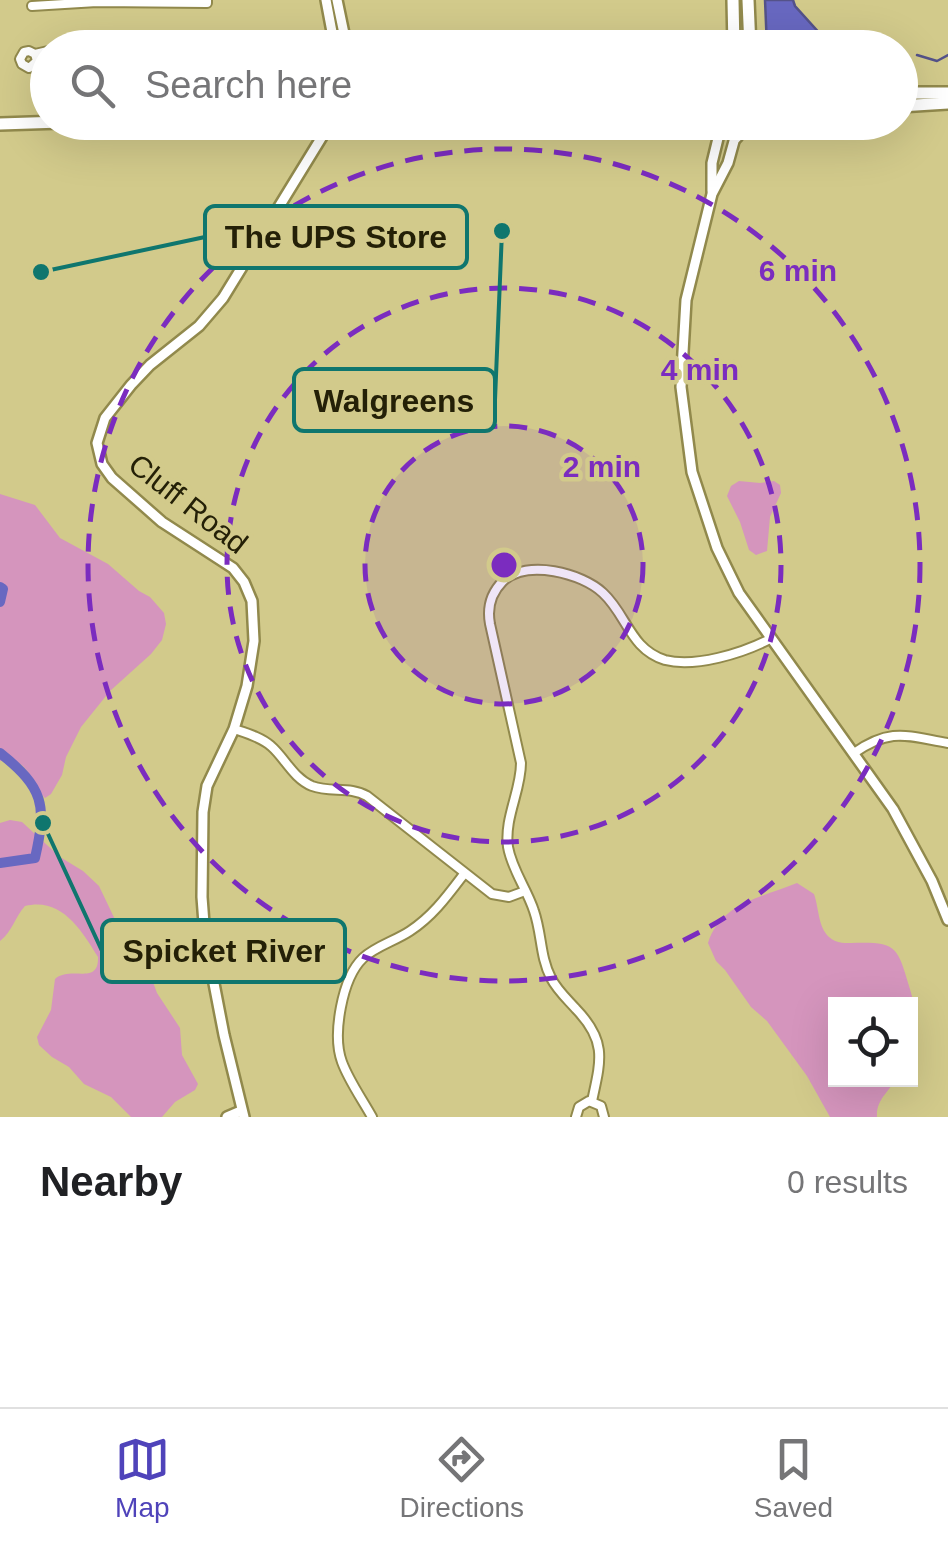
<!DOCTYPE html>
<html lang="en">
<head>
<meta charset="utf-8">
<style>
  :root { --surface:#fff; --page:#f2f2f2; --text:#202124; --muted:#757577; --line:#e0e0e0; --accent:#4f43ba }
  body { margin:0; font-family:Arial,sans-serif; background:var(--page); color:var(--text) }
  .controls { position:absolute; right:30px; bottom:30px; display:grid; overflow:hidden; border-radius:0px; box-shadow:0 10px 40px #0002 }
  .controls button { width:90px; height:90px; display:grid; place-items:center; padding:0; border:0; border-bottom:2px solid var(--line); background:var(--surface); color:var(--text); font:50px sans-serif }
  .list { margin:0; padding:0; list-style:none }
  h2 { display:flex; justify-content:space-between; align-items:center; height:130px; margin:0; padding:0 40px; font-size:42px }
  h2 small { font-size:32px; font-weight:400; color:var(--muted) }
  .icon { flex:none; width:55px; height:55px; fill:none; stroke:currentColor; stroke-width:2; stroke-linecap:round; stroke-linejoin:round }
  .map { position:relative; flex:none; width:948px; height:1117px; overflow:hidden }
  .search { position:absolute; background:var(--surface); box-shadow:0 10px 40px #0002; left:30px; right:30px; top:30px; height:110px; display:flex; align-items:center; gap:25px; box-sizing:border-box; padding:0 35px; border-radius:55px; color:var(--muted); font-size:38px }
  .sheet { height:290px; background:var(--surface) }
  nav { display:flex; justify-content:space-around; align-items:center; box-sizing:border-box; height:140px; border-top:2px solid var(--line); background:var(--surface); font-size:28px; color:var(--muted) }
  nav a { display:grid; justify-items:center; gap:5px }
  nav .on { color:var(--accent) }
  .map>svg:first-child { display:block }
  .green { fill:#d595bd }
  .water { fill:#6868c1; stroke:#545289; stroke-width:2.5 }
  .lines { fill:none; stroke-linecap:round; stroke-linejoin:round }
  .stream { stroke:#545289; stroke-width:2.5 }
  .river { stroke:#6868c1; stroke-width:10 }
  .minor-casing { stroke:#91894c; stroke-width:12 }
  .tertiary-casing { stroke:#91894c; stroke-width:14 }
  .primary-casing { stroke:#91894c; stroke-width:16 }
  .minor { stroke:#fff; stroke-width:8 }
  .tertiary { stroke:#fff; stroke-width:9 }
  .primary { stroke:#fff; stroke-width:11 }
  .ring { fill:none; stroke:#7b2cbf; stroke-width:5; stroke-dasharray:18 12 }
  .labels { text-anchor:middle; stroke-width:9; stroke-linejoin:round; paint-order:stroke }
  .street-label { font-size:30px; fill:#242007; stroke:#d2ca8b }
  .centre { fill:#7b2cbf; stroke:#d2ca8b; stroke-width:5 }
  .ring-label { font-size:30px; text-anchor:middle; font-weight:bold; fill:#7b2cbf; stroke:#d2ca8b; stroke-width:9; stroke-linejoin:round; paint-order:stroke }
  .leader { fill:none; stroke:#0f766e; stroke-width:4 }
  .callout-dot { fill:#0f766e; stroke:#d2ca8b; stroke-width:4 }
  .callout { fill:#d2ca8b; stroke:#0f766e; stroke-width:4 }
  .callout-label { font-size:32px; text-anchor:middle; font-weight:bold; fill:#242007 }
</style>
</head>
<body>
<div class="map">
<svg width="948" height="1117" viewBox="0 0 948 1117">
  <rect width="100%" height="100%" fill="#d2ca8b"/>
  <!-- green -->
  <g class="green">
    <polygon points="739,481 760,483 774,481 780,485 781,493 770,517 767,551 756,555 749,550 740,522 727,496 731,486"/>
    <path d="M0 494 35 505 60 538 108 564 139 591 150 597 164 613 166 624 162 640 151 654 110 691 81 727 66 757 62 775 51 794 45 798C30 783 29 755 0 761Z"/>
    <path d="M10 820 22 822 60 857 83 871 99 886 120 930 144 958 157 993 180 1028 182 1055 198 1084 195 1090 175 1102 162 1117H131L111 1097 84 1084 69 1067 52 1057 39 1045 37 1037 51 1010 55 979C71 965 99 986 98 957 81 929 61 897 25 906 15 917 12 932 0 941V823Z"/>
    <path d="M797 883 814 894C819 908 818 927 829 937 836 943 842 943 851 943 895 942 897 944 909 986 914 1003 918 1014 911 1031L910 1004H836V1080H895C888 1093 876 1100 877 1117H830L807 1076 767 1021 751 1007 725 970 716 961 708 943C720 903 763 897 797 883Z"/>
  </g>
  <!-- water -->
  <polygon class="water" points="765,0 793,0 795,6 823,37 847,47 767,47"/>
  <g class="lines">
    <!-- stream -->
    <polyline class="stream" points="917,55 937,61 948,55"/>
    <!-- river -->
    <g class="river">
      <polyline points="0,587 3,589 0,602"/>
      <path d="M0 753C44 788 47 805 35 858L0 863"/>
    </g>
    <defs>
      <g id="minor">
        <polyline points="32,6 97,2 207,3 207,0"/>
        <polyline points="313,48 347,46"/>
        <polyline points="35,54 37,61 29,68 22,64 20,59 24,52 29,51 35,54 48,51"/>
        <path d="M234 729C246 733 261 737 271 746 285 758 293 778 312 786 330 793 350 786 367 796L492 894 509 897 525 891"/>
        <path d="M854 753C891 727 907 736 948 743"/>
        <path d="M592 1101C601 1060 607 1041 576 1009 567 999 557 990 551 978 540 957 542 934 534 911 527 889 512 870 508 847 504 818 521 791 521 763L490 624C487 608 491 593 503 581 527 559 582 573 603 593 627 615 630 649 665 660 695 668 743 653 770 639"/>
        <path d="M372 1117C362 1099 349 1081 342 1062 332 1035 342 978 363 958 376 946 395 941 410 931 433 916 448 895 464 874"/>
        <polyline points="576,1117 579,1107 589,1101 601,1106 604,1117"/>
      </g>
      <g id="tertiary">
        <polyline points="326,0 335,48"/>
        <polyline points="337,0 347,48"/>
        <polyline points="736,134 728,163 712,194 686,300 681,387 692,472 717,548 739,593 893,809 932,881 948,920"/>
        <polyline points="712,191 712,163 722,122"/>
        <polyline points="227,1117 241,1111"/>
        <polyline points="244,1117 224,1035 205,937 202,897 203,812 207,786 234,729 247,686 254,641 252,601 244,582 233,568 162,522 112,478 102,464 97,443 105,418 131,385 150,365 199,326 223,298 331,122"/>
      </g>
      <g id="primary">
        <polyline points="733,0 734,48"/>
        <polyline points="748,0 750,48"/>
        <polyline points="900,93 948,93"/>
        <polyline points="900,106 948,103"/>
        <polyline points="165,122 211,122"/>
        <polyline points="0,124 61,122"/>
        <polyline points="736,137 747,122"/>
      </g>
    </defs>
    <!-- minor casing -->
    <use href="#minor" class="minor-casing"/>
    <!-- tertiary casing -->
    <use href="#tertiary" class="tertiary-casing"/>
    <!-- primary casing -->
    <use href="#primary" class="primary-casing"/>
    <!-- minor -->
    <use href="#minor" class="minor"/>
    <!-- tertiary -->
    <use href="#tertiary" class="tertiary"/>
    <!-- primary -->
    <use href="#primary" class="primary"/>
  </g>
  <!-- distance rings -->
  <circle cx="504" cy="565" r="139" fill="#7b2cbf" fill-opacity=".12"/>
  <g class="ring">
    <circle cx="504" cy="565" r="139"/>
    <circle cx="504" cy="565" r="277"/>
    <circle cx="504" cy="565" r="416"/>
  </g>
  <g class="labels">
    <!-- street labels -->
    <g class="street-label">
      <text transform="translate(188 504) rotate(38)" y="10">Cluff Road</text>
    </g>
  </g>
  <circle cx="504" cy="565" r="15" class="centre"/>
  <g class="ring-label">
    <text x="798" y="281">6 min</text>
    <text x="700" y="380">4 min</text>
    <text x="602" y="477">2 min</text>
  </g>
  <!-- callouts -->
  <path class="leader" d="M41 272L205 237M502 231L495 400M43 823L102 951"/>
  <g class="callout-dot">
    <circle cx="41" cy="272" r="10"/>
    <circle cx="502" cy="231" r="10"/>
    <circle cx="43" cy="823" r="10"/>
  </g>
  <g class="callout">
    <rect x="205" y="206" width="262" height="62" rx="10"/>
    <rect x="294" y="369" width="201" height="62" rx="10"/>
    <rect x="102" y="920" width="243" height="62" rx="10"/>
  </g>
  <g class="callout-label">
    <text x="336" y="248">The UPS Store</text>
    <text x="394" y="412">Walgreens</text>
    <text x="224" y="962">Spicket River</text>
  </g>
</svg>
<div class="controls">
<button><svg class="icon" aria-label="locate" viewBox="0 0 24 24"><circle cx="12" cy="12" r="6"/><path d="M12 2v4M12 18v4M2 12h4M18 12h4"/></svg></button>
</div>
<div class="search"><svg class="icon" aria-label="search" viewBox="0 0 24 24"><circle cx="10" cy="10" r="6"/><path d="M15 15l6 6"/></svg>Search here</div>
</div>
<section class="sheet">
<h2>Nearby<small>0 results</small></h2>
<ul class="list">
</ul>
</section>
<nav>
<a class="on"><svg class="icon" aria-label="map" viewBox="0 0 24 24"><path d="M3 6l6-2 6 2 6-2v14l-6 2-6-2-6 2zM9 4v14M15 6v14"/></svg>Map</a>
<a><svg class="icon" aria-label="directions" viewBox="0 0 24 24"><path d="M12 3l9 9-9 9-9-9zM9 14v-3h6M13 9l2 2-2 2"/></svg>Directions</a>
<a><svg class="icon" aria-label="saved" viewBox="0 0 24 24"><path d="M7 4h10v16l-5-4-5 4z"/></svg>Saved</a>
</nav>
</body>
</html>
